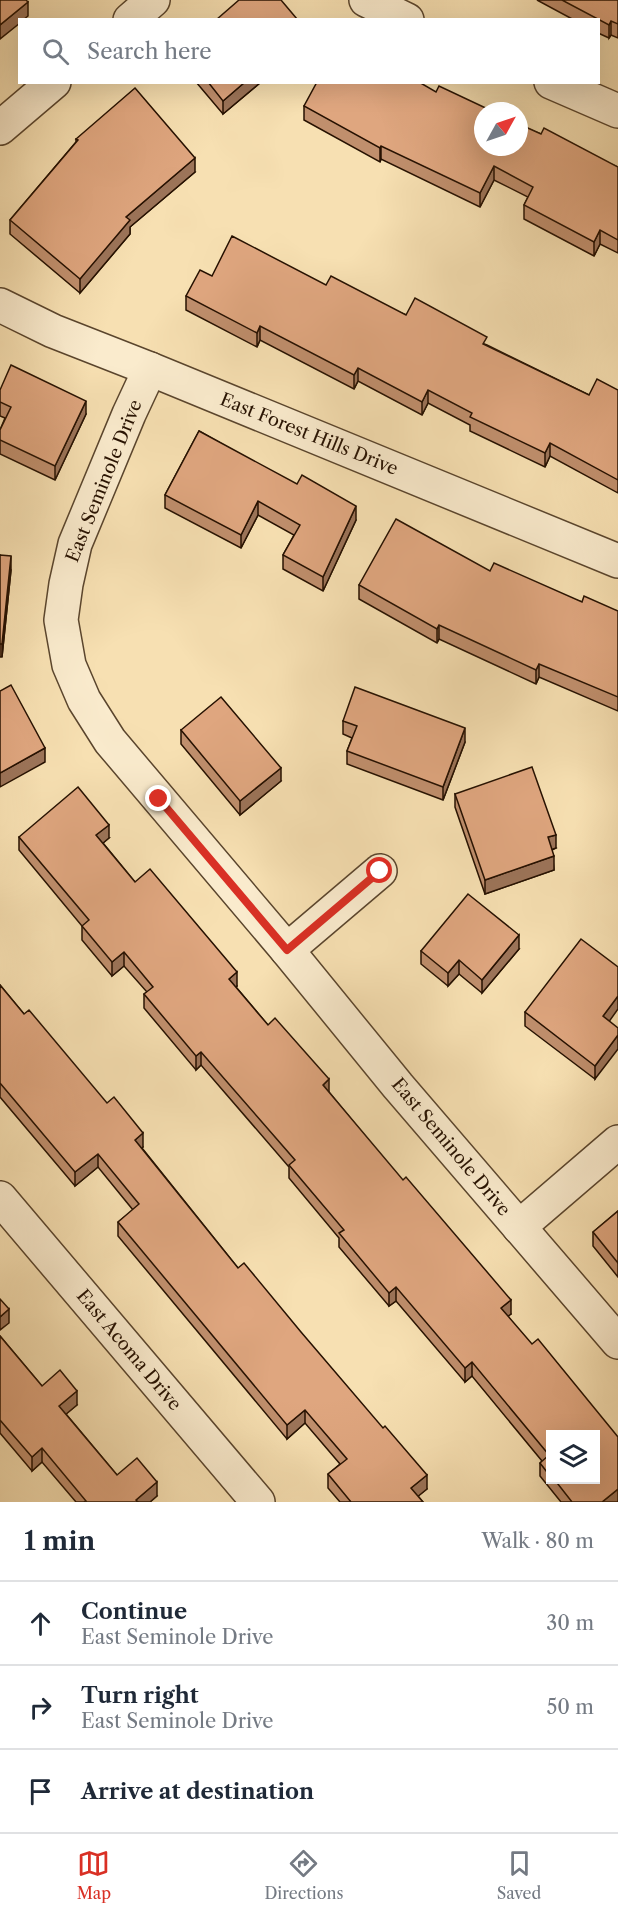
<!DOCTYPE html>
<html lang="en">
<head>
<meta charset="utf-8">
<style>
  :root { --surface:#fff; --page:#f6f6f7; --text:#1f2937; --muted:#747a83; --line:#e0e1e3; --accent:#d93025 }
  body { margin:0; font-family:"Libre Caslon Text",serif; background:var(--page); color:var(--text) }
  .controls { position:absolute; right:18px; bottom:18px; display:grid; overflow:hidden; border-radius:0px; box-shadow:0 6px 24px #0002 }
  .controls button { width:54px; height:54px; display:grid; place-items:center; padding:0; border:0; border-bottom:2px solid var(--line); background:var(--surface); color:var(--text); font:30px sans-serif }
  .compass { position:absolute; left:474px; top:102px; width:54px; height:54px; border-radius:50%; background:var(--surface); box-shadow:0 6px 24px #0002; rotate:50deg }
  .stop { position:absolute; width:18px; height:18px; margin:-14px; border:4px solid #d93025; border-radius:50%; background:#fff }
  .stop.end { background:#d93025; border-color:#fff; box-shadow:0 2px 6px #0008 }
  .list { margin:0; padding:0; list-style:none }
  h2 { display:flex; justify-content:space-between; align-items:center; height:78px; margin:0; padding:0 24px; font-size:26px }
  h2 small { font-size:20px; font-weight:400; color:var(--muted) }
  .list li { display:grid; grid-template-columns:39px 1fr auto; gap:18px; align-items:center; box-sizing:border-box; height:84px; padding:0 24px; border-top:2px solid var(--line) }
  .list b { display:block; font-size:22px; white-space:nowrap }
  .list p { margin:0; font-size:20px; white-space:nowrap; color:var(--muted) }
  .list em { font-size:20px; font-style:normal; color:var(--muted) }
  .icon { flex:none; width:33px; height:33px; fill:none; stroke:currentColor; stroke-width:2; stroke-linecap:round; stroke-linejoin:round }
  .map { position:relative; flex:none; width:618px; height:1502px; overflow:hidden }
  .search { position:absolute; background:var(--surface); box-shadow:0 6px 24px #0002; left:18px; right:18px; top:18px; height:66px; display:flex; align-items:center; gap:15px; box-sizing:border-box; padding:0 21px; border-radius:0px; color:var(--muted); font-size:22px }
  .sheet { height:330px; background:var(--surface) }
  nav { display:flex; justify-content:space-around; align-items:center; box-sizing:border-box; height:84px; border-top:2px solid var(--line); background:var(--surface); font-size:16px; color:var(--muted) }
  nav a { display:grid; justify-items:center; gap:3px }
  nav .on { color:var(--accent) }
  .map>svg:first-child { display:block }
  .lines { fill:none; stroke-linecap:round; stroke-linejoin:round }
  .street-casing { stroke:#5a452d; stroke-width:36 }
  .street { stroke:#faebcd; stroke-width:33 }
  .wall { fill:#c08f6d; stroke:#261101; stroke-width:1.5; fill-rule:evenodd }
  .shaded-wall { fill:#9c7459; stroke:#261101; stroke-width:1.5 }
  .building { fill:#dfa67f; stroke:#261101; stroke-width:1.5 }
  .route { stroke:#d93025; stroke-width:8 }
  .labels { text-anchor:middle; stroke-width:5; stroke-linejoin:round; paint-order:stroke }
  .street-label { font-size:18px; fill:#261101; stroke:#faebcd }
</style>
</head>
<body>
<div class="map">
<svg width="618" height="1502" viewBox="0 0 618 1502">
  <rect width="100%" height="100%" fill="#f7e0b2"/>
  <filter id="stains"><feTurbulence type="fractalNoise" baseFrequency=".00333" numOctaves="4"/><feColorMatrix values="0 0 0 0 .2 0 0 0 0 .09 0 0 0 0 .02 0 0 0 .5 -.17"/></filter>
  <radialGradient id="worn" r=".72"><stop offset=".6" stop-color="#630" stop-opacity="0"/><stop offset="1" stop-color="#630" stop-opacity=".3"/></radialGradient>
  <g class="lines">
    <defs>
      <g id="street">
        <polyline points="366,0 407,20"/>
        <polyline points="130,20 153,0"/>
        <polyline points="551,82 618,111"/>
        <polyline points="0,128 54,82"/>
        <polyline points="0,305 53,331 150,369 618,561"/>
        <polyline points="150,369 129,414 75,544 66,584 61,620 69,665 84,700 110,741 287,950 398,1086 618,1342"/>
        <polyline points="287,950 380,871"/>
        <polyline points="0,1198 258,1502"/>
        <polyline points="519,1227 618,1142"/>
      </g>
    </defs>
    <!-- street casing -->
    <use href="#street" class="street-casing"/>
    <!-- street -->
    <use href="#street" class="street"/>
  </g>
  <!-- wall -->
  <g class="wall">
    <polygon points="537,0 618,0 618,38 611,35 609,38 598,33 598,20 574,20"/>
    <polygon points="196,82 261,82 223,114"/>
    <polygon points="436,92 541,134 618,167 618,253 600,244 594,256 524,219 524,205 528,197 494,180 480,207 381,159 380,162 304,120 304,106"/>
    <polygon points="76,139 195,172 130,227 130,234 80,293 10,234 10,220 76,142"/>
    <polygon points="212,276 326,285 487,345 589,395 618,390 618,493 550,456 545,467 470,431 470,425 428,403 422,415 358,381 354,389 260,340 257,347 186,310 186,296"/>
    <polygon points="0,390 86,414 55,480 0,454 0,430 5,418 0,416"/>
    <polygon points="199,431 356,520 323,591 283,569 283,555 294,535 258,515 241,548 165,508 165,495"/>
    <polygon points="0,555 11,570 2,657 0,657"/>
    <polygon points="490,571 582,602 618,611 618,711 539,677 536,684 439,639 437,643 359,599 359,585"/>
    <polygon points="343,721 465,742 443,800 347,764 347,751 352,738 343,734"/>
    <polygon points="181,730 281,781 240,815 181,744"/>
    <polygon points="455,794 556,848 552,850 554,870 485,894 455,807"/>
    <path d="M19 837 109 838 103 843 135 882 237 986 236 987 268 1025 329 1092 511 1314 508 1316 618 1502H561L540 1476V1463L542 1461 472 1376 465 1382 396 1301 389 1306 339 1247V1238L289 1178V1167L201 1065 196 1070 144 1008V994L147 992 124 966 112 976 82 940V926L19 850ZM550 1434 596 1479H550Z"/>
    <polygon points="519,949 482,993 459,974 448,986 421,964 421,951"/>
    <polygon points="0,985 24,1014 143,1147 142,1148 238,1268 427,1489 418,1496 423,1502 340,1502 328,1488 328,1474 340,1464 305,1423 287,1439 118,1236 118,1222 133,1210 98,1167 75,1186 0,1097"/>
    <polygon points="525,1012 609,1021 595,1079 525,1026"/>
    <polygon points="618,1211 618,1277 593,1246 593,1232"/>
    <polygon points="0,1336 42,1386 77,1405 66,1414 117,1475 157,1496 150,1502 76,1502 42,1462 32,1471 0,1433"/>
  </g>
  <!-- shaded-wall -->
  <g class="shaded-wall">
    <polygon points="28,2 28,16 23,20 20,20 20,23 0,39 0,25"/>
    <polygon points="611,21 611,35 609,38 609,25"/>
    <polygon points="245,82 261,82 223,114 223,101"/>
    <polygon points="381,146 381,159 380,162 380,148"/>
    <polygon points="195,158 195,172 130,227 130,234 80,293 80,279 126,217"/>
    <polygon points="494,166 494,180 480,207 480,193"/>
    <polygon points="600,230 600,244 594,256 594,242"/>
    <polygon points="260,326 260,340 257,347 257,333"/>
    <polygon points="358,368 358,381 354,389 354,375"/>
    <polygon points="428,390 428,403 422,415 422,402"/>
    <polygon points="86,401 86,414 55,480 55,466"/>
    <polygon points="550,443 550,456 545,467 545,453"/>
    <polygon points="258,501 258,515 241,548 241,535"/>
    <polygon points="356,506 356,520 323,591 323,577"/>
    <polygon points="11,556 11,570 2,657 2,644"/>
    <polygon points="439,625 439,639 437,643 437,629"/>
    <polygon points="539,664 539,677 536,684 536,670"/>
    <polygon points="465,728 465,742 443,800 443,787"/>
    <polygon points="45,748 45,762 0,787 0,773"/>
    <polygon points="281,768 281,781 240,815 240,801"/>
    <polygon points="109,825 109,838 96,849 96,835"/>
    <polygon points="556,835 556,848 548,851 548,837"/>
    <polygon points="554,856 554,870 485,894 485,880"/>
    <polygon points="519,935 519,949 482,993 482,980"/>
    <polygon points="124,952 124,966 112,976 112,962"/>
    <polygon points="459,960 459,974 448,986 448,973"/>
    <polygon points="237,972 237,986 229,992 229,979"/>
    <polygon points="618,996 618,1009 603,1030 603,1016"/>
    <polygon points="618,1035 618,1049 595,1079 595,1066"/>
    <polygon points="201,1052 201,1065 196,1070 196,1056"/>
    <polygon points="329,1079 329,1093 323,1085"/>
    <polygon points="143,1133 143,1147 135,1154 135,1140"/>
    <polygon points="98,1154 98,1167 75,1186 75,1172"/>
    <polygon points="396,1287 396,1301 389,1306 389,1293"/>
    <polygon points="511,1300 511,1314 501,1322 501,1308"/>
    <polygon points="9,1309 9,1323 0,1330 0,1317"/>
    <polygon points="472,1362 472,1376 465,1382 465,1368"/>
    <polygon points="77,1391 77,1405 59,1420 59,1406"/>
    <polygon points="305,1410 305,1423 287,1439 287,1425"/>
    <polygon points="42,1448 42,1462 32,1471 32,1457"/>
    <polygon points="427,1475 427,1489 411,1502 411,1488"/>
    <polygon points="157,1482 157,1496 150,1502 136,1502 136,1500"/>
    <polygon points="618,1489 618,1502 602,1502"/>
  </g>
  <!-- building -->
  <g class="building">
    <polygon points="0,0 26,0 28,2 0,25"/>
    <polygon points="239,0 281,0 297,19 296,20 216,20"/>
    <polygon points="562,0 618,0 618,24 611,21 609,25"/>
    <polygon points="208,82 245,82 223,101"/>
    <polygon points="317,82 419,82 436,92 439,86 492,111 483,111 483,147 519,147 519,124 541,134 544,128 618,167 618,240 600,230 594,242 524,205 533,187 494,166 480,193 381,146 380,148 304,106"/>
    <polygon points="135,88 195,158 126,217 130,220 80,279 10,220 78,140 76,139"/>
    <polygon points="232,236 326,285 331,276 406,315 415,298 487,337 483,344 589,395 597,379 618,390 618,480 550,443 545,453 470,417 472,413 428,390 422,402 358,368 354,375 260,326 257,333 186,296 200,270 212,276"/>
    <polygon points="11,365 86,401 55,466 0,440 0,430 11,407 0,402 0,390"/>
    <polygon points="199,431 297,484 302,475 356,506 323,577 283,555 300,525 258,501 241,535 165,495"/>
    <polygon points="396,519 490,571 494,563 582,602 584,596 618,611 618,697 539,664 536,670 439,625 437,629 359,585"/>
    <polygon points="0,555 11,556 2,644 0,644"/>
    <polygon points="11,685 45,748 0,773 0,691"/>
    <polygon points="355,687 465,728 443,787 347,751 357,726 343,721"/>
    <polygon points="221,697 281,768 240,801 181,730"/>
    <polygon points="532,767 556,835 548,837 554,856 485,880 455,794"/>
    <polygon points="78,787 109,825 96,835 135,882 150,869 237,972 229,979 268,1025 275,1018 329,1079 323,1085 403,1180 406,1177 511,1300 501,1308 532,1344 538,1339 618,1437 618,1489 602,1502 572,1502 554,1479 596,1479 596,1434 550,1434 550,1476 540,1463 549,1455 472,1362 465,1368 396,1287 389,1293 339,1233 344,1230 289,1165 295,1160 201,1052 196,1056 144,994 153,987 124,952 112,962 82,926 89,920 19,837"/>
    <polygon points="468,894 519,935 482,980 459,960 448,973 421,951"/>
    <polygon points="581,939 618,967 618,996 603,1016 618,1028 618,1035 595,1066 525,1012"/>
    <polygon points="0,985 24,1014 29,1010 107,1103 114,1097 143,1133 135,1140 238,1268 244,1263 301,1332 383,1428 385,1426 427,1475 411,1488 423,1502 351,1502 328,1474 347,1459 305,1410 287,1425 118,1222 139,1204 98,1154 75,1172 0,1083"/>
    <polygon points="618,1211 618,1263 593,1232"/>
    <polygon points="0,1299 9,1309 0,1317"/>
    <polygon points="0,1336 42,1386 60,1370 77,1391 59,1406 117,1475 137,1458 157,1482 136,1500 138,1502 84,1502 86,1501 42,1448 32,1457 0,1420"/>
  </g>
  <g class="lines">
    <!-- route -->
    <polyline class="route" points="159,799 287,950 380,871"/>
  </g>
  <g class="labels">
    <!-- street labels -->
    <g class="street-label">
      <text transform="translate(309 434) rotate(22)" y="6">East Forest Hills Drive</text>
      <text transform="translate(104 481) rotate(-68)" y="6">East Seminole Drive</text>
      <text transform="translate(451 1147) rotate(50)" y="6">East Seminole Drive</text>
      <text transform="translate(129 1350) rotate(50)" y="6">East Acoma Drive</text>
    </g>
  </g>
  <rect width="100%" height="100%" filter="url(#stains)"/>
  <rect width="100%" height="100%" fill="url(#worn)"/>
</svg>
<div class="controls">
<button><svg class="icon" aria-label="layers" viewBox="0 0 24 24"><path d="M12 4l9 5-9 5-9-5zM3 14l9 5 9-5"/></svg></button>
</div>
<svg class="compass" viewBox="-18 -18 36 36"><path d="M0-13l5 13h-10z" fill="#e53935"/><path d="M0 13l5-13h-10z" fill="#747a83"/></svg>
<div class="stop" style="left:380px;top:871px"></div>
<div class="stop end" style="left:159px;top:799px"></div>
<div class="search"><svg class="icon" aria-label="search" viewBox="0 0 24 24"><circle cx="10" cy="10" r="6"/><path d="M15 15l6 6"/></svg>Search here</div>
</div>
<section class="sheet">
<h2>1 min<small>Walk · 80 m</small></h2>
<ul class="list">
<li><svg class="icon" aria-label="ahead" viewBox="0 0 24 24"><path d="M12 20V5M6 11l6-6 6 6"/></svg><div><b>Continue</b><p>East Seminole Drive</p></div><em>30 m</em></li>
<li><svg class="icon" aria-label="right" viewBox="0 0 24 24"><path d="M7 20v-9h11M14 6l5 5-5 5"/></svg><div><b>Turn right</b><p>East Seminole Drive</p></div><em>50 m</em></li>
<li><svg class="icon" aria-label="arrive" viewBox="0 0 24 24"><path d="M6 21V4h12l-3 4 3 4H6"/></svg><div><b>Arrive at destination</b></div></li>
</ul>
</section>
<nav>
<a class="on"><svg class="icon" aria-label="map" viewBox="0 0 24 24"><path d="M3 6l6-2 6 2 6-2v14l-6 2-6-2-6 2zM9 4v14M15 6v14"/></svg>Map</a>
<a><svg class="icon" aria-label="directions" viewBox="0 0 24 24"><path d="M12 3l9 9-9 9-9-9zM9 14v-3h6M13 9l2 2-2 2"/></svg>Directions</a>
<a><svg class="icon" aria-label="saved" viewBox="0 0 24 24"><path d="M7 4h10v16l-5-4-5 4z"/></svg>Saved</a>
</nav>
</body>
</html>
